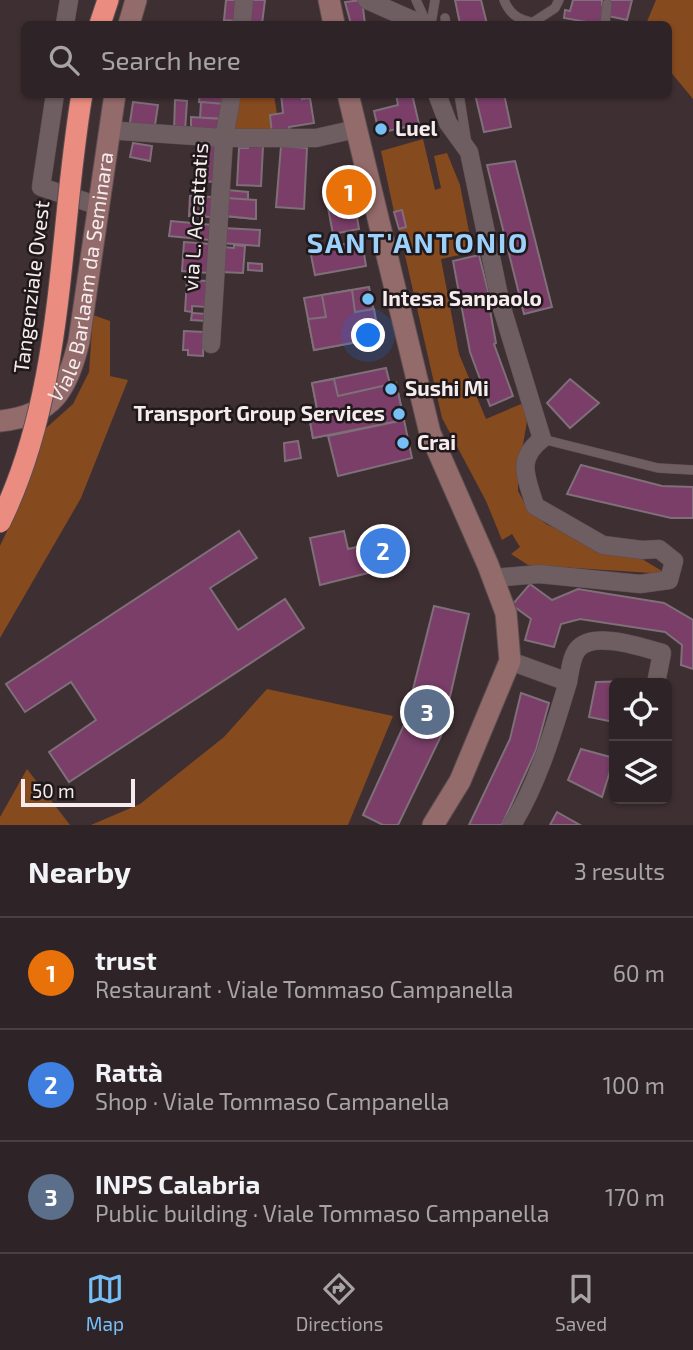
<!DOCTYPE html>
<html lang="en">
<head>
<meta charset="utf-8">
<style>
  :root { --surface:#2e2326; --page:#362b2e; --text:#f1f3f6; --muted:#a7a4a7; --line:#494043; --accent:#77c0f7 }
  body { margin:0; font-family:"Exo 2",sans-serif; background:var(--page); color:var(--text) }
  .controls { position:absolute; right:21px; bottom:21px; display:grid; overflow:hidden; border-radius:10px; box-shadow:0 2px 5px #0004 }
  .controls button { width:63px; height:63px; display:grid; place-items:center; padding:0; border:0; border-bottom:2px solid var(--line); background:var(--surface); color:var(--text); font:35px sans-serif }
  .scale { position:absolute; left:21px; bottom:18px; width:114px; box-sizing:border-box; padding-left:7px; border:4px solid #f6ecee; border-top:0; font-size:19px; line-height:24px; white-space:nowrap; color:#f6ecee; -webkit-text-stroke:5px #20191b; paint-order:stroke }
  .you { position:absolute; left:369px; top:336px; width:24px; height:24px; margin:-18px; border:5px solid #fff; border-radius:50%; background:#1a73e8; box-shadow:0 0 0 10px #1a73e833 }
  .badge { display:grid; place-items:center; width:46px; height:46px; border-radius:50%; background:var(--accent); color:#fff; font-size:23px; font-weight:700 }
  .pin { position:absolute; translate:-50% -50%; border:4px solid #fff; box-shadow:0 2px 7px #0006 }
  .list { margin:0; padding:0; list-style:none }
  h2 { display:flex; justify-content:space-between; align-items:center; height:91px; margin:0; padding:0 28px; font-size:30px }
  h2 small { font-size:23px; font-weight:400; color:var(--muted) }
  .list li { display:grid; grid-template-columns:46px 1fr auto; gap:21px; align-items:center; box-sizing:border-box; height:112px; padding:0 28px; border-top:2px solid var(--line) }
  .list b { display:block; font-size:26px; white-space:nowrap }
  .list p { margin:0; font-size:23px; white-space:nowrap; color:var(--muted) }
  .list em { font-size:23px; font-style:normal; color:var(--muted) }
  .icon { flex:none; width:38px; height:38px; fill:none; stroke:currentColor; stroke-width:2; stroke-linecap:round; stroke-linejoin:round }
  .map { position:relative; flex:none; width:693px; height:825px; overflow:hidden }
  .search { position:absolute; background:var(--surface); box-shadow:0 2px 5px #0004; left:21px; right:21px; top:21px; height:77px; display:flex; align-items:center; gap:18px; box-sizing:border-box; padding:0 24px; border-radius:10px; color:var(--muted); font-size:26px }
  .sheet { height:427px; background:var(--surface) }
  nav { display:flex; justify-content:space-around; align-items:center; box-sizing:border-box; height:98px; border-top:2px solid var(--line); background:var(--surface); font-size:19px; color:var(--muted) }
  nav a { display:grid; justify-items:center; gap:4px }
  nav .on { color:var(--accent) }
  .map>svg:first-child { display:block }
  .green { fill:#864a1f }
  .building { fill:#7a3e68; stroke:#7e6f78; stroke-width:2 }
  .lines { fill:none; stroke-linecap:round; stroke-linejoin:round }
  .lane-casing { stroke:#5b4e51; stroke-width:10 }
  .street-casing { stroke:#5b4e51; stroke-width:19 }
  .secondary-casing { stroke:#5b4e51; stroke-width:23 }
  .highway-casing { stroke:#5b4e51; stroke-width:23 }
  .lane { stroke:#6e5d61; stroke-width:9 }
  .street { stroke:#6e5d61; stroke-width:18 }
  .secondary { stroke:#936b6a; stroke-width:21 }
  .highway { stroke:#ea8d80; stroke-width:21 }
  .highway-bridge-casing { stroke:#5b4e51; stroke-width:23; stroke-linecap:butt }
  .highway-bridge { stroke:#ea8d80; stroke-width:21 }
  .poi-dot { fill:#77c0f7; stroke:#20191b; stroke-width:2.5 }
  .labels { text-anchor:middle; stroke-width:5; stroke-linejoin:round; paint-order:stroke }
  .poi-label { font-size:21px; font-weight:bold; fill:#f6ecee; stroke:#20191b; text-anchor:start }
  .street-label { font-size:21px; fill:#f6ecee; stroke:#20191b }
  .district-label { font-size:28px; font-weight:bold; letter-spacing:2px; fill:#9cd1fb; stroke:#20191b }
</style>
</head>
<body>
<div class="map">
<svg width="693" height="825" viewBox="0 0 693 825">
  <rect width="100%" height="100%" fill="#3e2f32"/>
  <!-- green -->
  <g class="green">
    <polygon points="656,0 693,0 693,99 669,70 668,24 646,24"/>
    <polygon points="235,95 274,95 277,114 270,116 272,134 230,133"/>
    <polygon points="423,139 435,190 441,188 434,156 447,153 460,185 473,252 441,259 459,354 486,419 521,404 526,412 527,421 518,474 518,491 528,509 546,524 603,550 626,557 637,556 667,574 528,565 511,554 520,547 512,534 502,540 486,501 442,418 399,229 406,226 402,210 394,212 381,151"/>
    <polygon points="93,315 110,321 110,376 128,380 81,498 0,638 0,546 24,495 45,429 73,404 89,372"/>
    <polygon points="267,689 393,716 348,825 91,825 140,804 224,737"/>
    <polygon points="27,769 70,825 0,825 0,817"/>
  </g>
  <!-- building -->
  <g class="building">
    <polygon points="226,0 242,0 240,21 224,20"/>
    <polygon points="250,0 265,0 262,24 247,24"/>
    <polygon points="362,0 365,24 351,24 345,2"/>
    <polygon points="455,0 481,0 487,24 460,24"/>
    <polygon points="573,0 602,0 602,5 605,10 603,21 598,24 564,18 565,10 570,11"/>
    <polygon points="608,0 632,0 627,20 608,16"/>
    <polygon points="200,94 229,94 228,105 199,102"/>
    <polygon points="281,94 302,94 302,99 310,98 314,123 289,127 290,130 272,134 270,115 283,113"/>
    <polygon points="396,94 412,94 419,124 379,133 374,111 398,105"/>
    <polygon points="475,94 504,94 511,127 484,132"/>
    <polygon points="175,100 187,101 185,131 174,131"/>
    <polygon points="133,102 158,105 154,132 129,129"/>
    <polygon points="201,102 224,104 223,119 200,118"/>
    <polygon points="191,117 223,119 222,132 191,131"/>
    <polygon points="202,142 217,143 215,182 199,181"/>
    <polygon points="133,143 152,146 150,161 130,157"/>
    <polygon points="248,145 263,146 261,186 237,185 239,148 248,148"/>
    <polygon points="281,146 307,148 304,209 276,207"/>
    <polygon points="515,161 552,307 524,314 487,165"/>
    <polygon points="352,187 359,229 333,234 325,192"/>
    <polygon points="227,190 248,192 248,200 256,200 256,219 225,216"/>
    <polygon points="190,196 212,197 211,217 189,216"/>
    <polygon points="226,198 256,200 256,219 225,216"/>
    <polygon points="402,210 406,227 399,229 394,212"/>
    <polygon points="171,221 212,225 210,240 169,236"/>
    <polygon points="223,228 260,230 259,246 222,243"/>
    <polygon points="362,241 366,266 315,275 310,250"/>
    <polygon points="184,242 210,244 208,273 182,271"/>
    <polygon points="234,245 245,246 243,273 221,272 222,247 234,248"/>
    <polygon points="479,255 490,299 488,299 496,343 494,344 513,396 490,406 470,352 453,261"/>
    <polygon points="248,263 262,264 262,271 248,270"/>
    <polygon points="187,280 208,281 206,307 192,306 192,312 185,311"/>
    <polygon points="369,287 379,338 314,350 304,298"/>
    <polygon points="352,290 355,312 374,309 379,338 314,350 308,319 326,317 322,295"/>
    <polygon points="192,313 206,314 206,321 191,320"/>
    <polygon points="184,331 204,332 203,356 188,355 188,350 183,350"/>
    <polygon points="386,368 390,384 396,383 404,420 313,438 309,416 318,414 312,383"/>
    <polygon points="334,379 338,396 396,383 404,420 313,438 309,416 318,414 312,383"/>
    <polygon points="570,379 599,403 570,428 547,403"/>
    <polygon points="404,420 412,458 338,476 328,436"/>
    <polygon points="298,441 301,458 285,461 284,443"/>
    <polygon points="581,465 662,486 693,487 693,518 671,518 567,494"/>
    <polygon points="239,531 257,558 210,588 238,630 285,599 304,628 69,782 49,752 96,720 71,682 25,712 6,684"/>
    <polygon points="344,531 348,549 374,543 380,570 320,585 310,538"/>
    <polygon points="530,584 552,600 578,589 664,603 693,620 693,669 681,665 682,645 665,632 580,619 561,624 554,647 525,640 531,619 512,605"/>
    <polygon points="434,606 469,614 441,736 398,825 383,825 363,815 404,725"/>
    <polygon points="630,681 629,683 614,683 614,722 589,717 596,682"/>
    <polygon points="521,693 549,703 536,750 502,825 469,825 510,739"/>
    <polygon points="581,749 614,758 602,797 568,780"/>
    <polygon points="557,812 580,825 550,825"/>
  </g>
  <g class="lines">
    <defs>
      <g id="lane">
        <polyline points="416,0 427,24"/>
        <path d="M504 0C511 18 523 21 541 24"/>
        <polyline points="445,18 446,24"/>
        <polyline points="532,23 555,8 559,0"/>
        <polyline points="431,24 435,0"/>
        <polyline points="605,24 607,4"/>
        <polyline points="459,94 467,144"/>
        <polyline points="542,439 658,468 693,470"/>
      </g>
      <g id="street">
        <polyline points="367,0 421,24"/>
        <polyline points="65,24 69,0"/>
        <polyline points="242,24 244,0"/>
        <polyline points="55,94 41,187 99,206"/>
        <path d="M437 94 448 123 469 152 501 305 542 439C515 460 527 478 535 506L603 545 642 550 659 549 674 561 669 580 640 584 539 574 493 578"/>
        <polyline points="121,131 224,138 316,138 356,129"/>
        <polyline points="211,344 224,138 232,94"/>
        <path d="M510 661 568 682C553 731 539 781 512 825"/>
        <path d="M568 682C570 672 571 658 577 650 592 630 641 647 662 653L656 683"/>
      </g>
      <g id="secondary">
        <polyline points="329,0 334,24"/>
        <polyline points="129,24 136,0"/>
        <polyline points="348,94 430,433 488,565 506,613 510,661 460,781 433,825"/>
        <path id="s1" d="M0 421C53 416 68 388 79 341L115 94"/>
      </g>
      <polyline id="highway" points="100,24 108,0"/>
    </defs>
    <!-- lane casing -->
    <use href="#lane" class="lane-casing"/>
    <!-- street casing -->
    <use href="#street" class="street-casing"/>
    <!-- secondary casing -->
    <use href="#secondary" class="secondary-casing"/>
    <!-- highway casing -->
    <use href="#highway" class="highway-casing"/>
    <!-- lane -->
    <use href="#lane" class="lane"/>
    <!-- street -->
    <use href="#street" class="street"/>
    <!-- secondary -->
    <use href="#secondary" class="secondary"/>
    <!-- highway -->
    <use href="#highway" class="highway"/>
    <defs>
      <path id="highway-bridge" d="M0 522C65 390 58 236 82 94"/>
    </defs>
    <!-- highway-bridge casing -->
    <use href="#highway-bridge" class="highway-bridge-casing"/>
    <!-- highway-bridge -->
    <use href="#highway-bridge" class="highway-bridge"/>
  </g>
  <!-- markers -->
  <g class="poi-dot">
    <circle cx="381" cy="129" r="7"/>
    <circle cx="368" cy="299" r="7"/>
    <circle cx="391" cy="389" r="7"/>
    <circle cx="399" cy="414" r="7"/>
    <circle cx="403" cy="443" r="7"/>
  </g>
  <g class="labels">
    <!-- poi labels -->
    <g class="poi-label">
      <text x="395" y="136">Luel</text>
      <text x="382" y="306">Intesa Sanpaolo</text>
      <text x="405" y="396">Sushi Mi</text>
      <text x="385" y="421" text-anchor="end">Transport Group Services</text>
      <text x="417" y="450">Crai</text>
    </g>
    <!-- street labels -->
    <g class="street-label">
      <text transform="translate(196 217) rotate(-86)" y="7">via L. Accattatis</text>
      <text dy="7" stroke="none"><textPath href="#s1" startOffset="186">Viale Barlaam da Seminara</textPath></text>
      <text transform="translate(32 287) rotate(-83)" y="7">Tangenziale Ovest</text>
    </g>
    <!-- district labels -->
    <g class="district-label">
      <text x="418" y="253">SANT'ANTONIO</text>
    </g>
  </g>
</svg>
<div class="controls">
<button><svg class="icon" aria-label="locate" viewBox="0 0 24 24"><circle cx="12" cy="12" r="6"/><path d="M12 2v4M12 18v4M2 12h4M18 12h4"/></svg></button>
<button><svg class="icon" aria-label="layers" viewBox="0 0 24 24"><path d="M12 4l9 5-9 5-9-5zM3 14l9 5 9-5"/></svg></button>
</div>
<div class="scale">50 m</div>
<div class="you"></div>
<div class="pin badge" style="left:349px;top:192px;background:#e8710a">1</div>
<div class="pin badge" style="left:383px;top:551px;background:#3f7fe0">2</div>
<div class="pin badge" style="left:427px;top:712px;background:#5c6f8a">3</div>
<div class="search"><svg class="icon" aria-label="search" viewBox="0 0 24 24"><circle cx="10" cy="10" r="6"/><path d="M15 15l6 6"/></svg>Search here</div>
</div>
<section class="sheet">
<h2>Nearby<small>3 results</small></h2>
<ul class="list">
<li><span class="badge" style="background:#e8710a">1</span><div><b>trust</b><p>Restaurant · Viale Tommaso Campanella</p></div><em>60 m</em></li>
<li><span class="badge" style="background:#3f7fe0">2</span><div><b>Rattà</b><p>Shop · Viale Tommaso Campanella</p></div><em>100 m</em></li>
<li><span class="badge" style="background:#5c6f8a">3</span><div><b>INPS Calabria</b><p>Public building · Viale Tommaso Campanella</p></div><em>170 m</em></li>
</ul>
</section>
<nav>
<a class="on"><svg class="icon" aria-label="map" viewBox="0 0 24 24"><path d="M3 6l6-2 6 2 6-2v14l-6 2-6-2-6 2zM9 4v14M15 6v14"/></svg>Map</a>
<a><svg class="icon" aria-label="directions" viewBox="0 0 24 24"><path d="M12 3l9 9-9 9-9-9zM9 14v-3h6M13 9l2 2-2 2"/></svg>Directions</a>
<a><svg class="icon" aria-label="saved" viewBox="0 0 24 24"><path d="M7 4h10v16l-5-4-5 4z"/></svg>Saved</a>
</nav>
</body>
</html>
